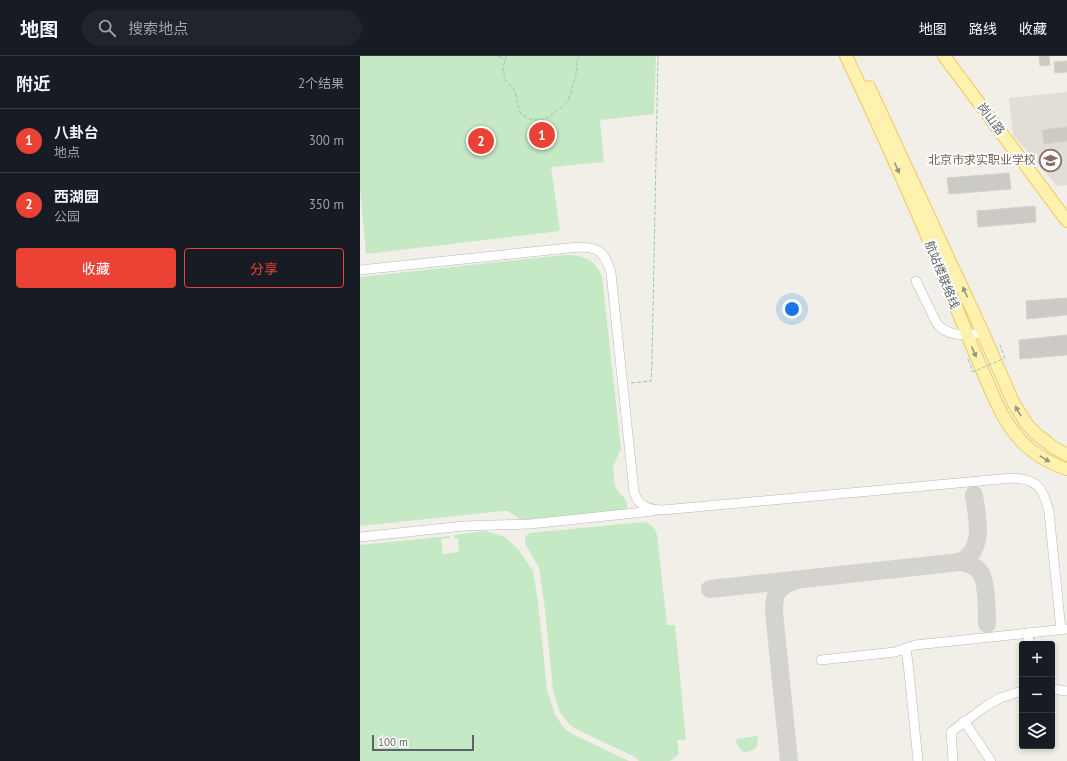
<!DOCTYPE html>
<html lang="zh">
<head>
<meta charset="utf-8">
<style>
  :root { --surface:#171b24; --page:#20242c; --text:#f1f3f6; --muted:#9ea1a6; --line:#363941; --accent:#ea4335 }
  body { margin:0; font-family:"PT Sans","Noto Sans SC",sans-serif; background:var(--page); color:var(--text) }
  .controls { position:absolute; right:12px; bottom:12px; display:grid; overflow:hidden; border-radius:4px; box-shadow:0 2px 6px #0003 }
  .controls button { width:36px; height:36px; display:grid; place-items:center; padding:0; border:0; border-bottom:1px solid var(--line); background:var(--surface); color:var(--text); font:20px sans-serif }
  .scale { position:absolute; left:12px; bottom:10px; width:102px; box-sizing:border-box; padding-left:4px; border:2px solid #5f6368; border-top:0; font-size:11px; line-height:14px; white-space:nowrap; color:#5f6368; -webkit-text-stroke:3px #fff; paint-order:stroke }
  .you { position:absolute; left:432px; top:253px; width:14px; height:14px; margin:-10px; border:3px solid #fff; border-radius:50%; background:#1a73e8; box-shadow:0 0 0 6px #1a73e833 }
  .badge { display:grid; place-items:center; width:26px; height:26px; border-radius:50%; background:var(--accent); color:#fff; font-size:13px; font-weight:700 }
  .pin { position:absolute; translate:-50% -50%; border:2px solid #fff; box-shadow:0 1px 4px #0006 }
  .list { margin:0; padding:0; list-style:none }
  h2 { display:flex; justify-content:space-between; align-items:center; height:52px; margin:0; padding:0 16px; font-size:17px }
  h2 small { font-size:13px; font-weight:400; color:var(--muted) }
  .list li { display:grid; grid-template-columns:26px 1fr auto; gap:12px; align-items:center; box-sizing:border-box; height:64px; padding:0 16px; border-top:1px solid var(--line) }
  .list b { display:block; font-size:15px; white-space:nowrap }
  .list p { margin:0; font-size:13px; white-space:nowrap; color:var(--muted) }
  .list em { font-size:13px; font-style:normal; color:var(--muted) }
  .actions { display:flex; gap:8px; padding:12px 16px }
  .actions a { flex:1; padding:9px 0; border:1px solid var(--accent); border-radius:4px; text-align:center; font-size:14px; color:var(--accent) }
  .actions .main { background:var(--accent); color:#fff }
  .icon { flex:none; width:22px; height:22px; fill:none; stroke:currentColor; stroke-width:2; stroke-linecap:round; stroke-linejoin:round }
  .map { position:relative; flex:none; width:707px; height:705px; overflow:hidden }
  header { display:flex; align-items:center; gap:24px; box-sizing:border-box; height:56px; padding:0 20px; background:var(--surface); border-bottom:1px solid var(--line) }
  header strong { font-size:19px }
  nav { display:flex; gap:22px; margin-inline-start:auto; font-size:14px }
  .search { width:280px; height:36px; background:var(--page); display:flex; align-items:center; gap:10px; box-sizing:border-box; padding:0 14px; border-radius:22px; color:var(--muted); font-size:15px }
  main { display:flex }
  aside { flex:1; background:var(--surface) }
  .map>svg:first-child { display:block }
  .education { fill:#e1ded6 }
  .green { fill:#c5e8c5 }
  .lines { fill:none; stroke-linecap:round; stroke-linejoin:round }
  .taxiway { stroke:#d4d3d0; stroke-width:18 }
  .building { fill:#cccac5; stroke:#d6d1c6 }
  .minor-casing { stroke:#b5b8bc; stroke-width:10 }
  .major-casing { stroke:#f2c960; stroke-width:14 }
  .path { stroke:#9cc7a9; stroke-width:1; stroke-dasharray:4 2; stroke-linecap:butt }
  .minor { stroke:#fff; stroke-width:9 }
  .major { stroke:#fff2af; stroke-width:12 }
  .path-bridge { stroke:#9cc7a9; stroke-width:1; stroke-dasharray:4 2; stroke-linecap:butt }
  .oneway { fill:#979581 }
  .labels { text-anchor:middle; stroke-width:4; stroke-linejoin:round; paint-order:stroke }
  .street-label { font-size:12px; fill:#5f6368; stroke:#fff }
  .education-label { font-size:12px; fill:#785e54; stroke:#fff; text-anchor:end }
</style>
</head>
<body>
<header>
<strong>地图</strong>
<div class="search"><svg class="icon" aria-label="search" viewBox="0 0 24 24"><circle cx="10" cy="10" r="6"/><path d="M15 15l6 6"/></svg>搜索地点</div>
<nav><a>地图</a><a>路线</a><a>收藏</a></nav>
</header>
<main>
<aside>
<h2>附近<small>2个结果</small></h2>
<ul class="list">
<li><span class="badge">1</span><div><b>八卦台</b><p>地点</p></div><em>300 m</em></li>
<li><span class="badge">2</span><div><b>西湖园</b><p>公园</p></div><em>350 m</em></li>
</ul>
<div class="actions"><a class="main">收藏</a><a>分享</a></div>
</aside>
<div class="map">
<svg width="707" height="705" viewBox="0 0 707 705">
  <rect width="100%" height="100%" fill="#f1efe8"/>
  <!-- education -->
  <polygon class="education" points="707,36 707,129 697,130 653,79 649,42"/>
  <!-- green -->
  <g class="green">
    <polygon points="0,0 296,0 294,58 240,64 244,106 191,111 200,175 6,198 0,132"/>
    <path d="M204 199C222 198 236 203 242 221L261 393 253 411 255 430 259 437 264 441 267 448V454L161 464 148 455H143L0 470V221Z"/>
    <path d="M284 466C292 468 294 471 297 479L307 569H315L326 684H317L319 698 310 705H279L275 701 216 673 209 668 200 656 196 645 193 633 184 545 179 512 165 487V481L169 477Z"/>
    <polygon points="125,475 145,481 158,493 173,515 178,546 187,634 195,659 204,672 212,678 269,705 0,705 0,489 90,480 90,482 81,483 83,498 99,496 98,482 94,482 94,479"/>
    <path d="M398 680 397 691C386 700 378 697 376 683Z"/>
  </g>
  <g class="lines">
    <!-- taxiway -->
    <g class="taxiway">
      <path d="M600 506C626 493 617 462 614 439"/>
      <path d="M350 533 600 506C608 507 615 509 620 516 627 525 627 556 627 568"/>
      <path d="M429 705 414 556C414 539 416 531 434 525"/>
    </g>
  </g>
  <!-- building -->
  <g class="building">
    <polygon points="679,0 689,0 690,9 680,10"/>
    <polygon points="707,5 707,16 695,17 694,6"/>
    <polygon points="707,71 707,85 684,88 682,74"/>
    <polygon points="649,117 651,133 589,138 587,122"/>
    <polygon points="675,150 676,166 618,171 617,155"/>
    <polygon points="707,242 707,259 667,263 666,245"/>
    <polygon points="707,279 707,299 660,303 659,284"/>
  </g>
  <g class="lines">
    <defs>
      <g id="minor">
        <path d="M0 214 218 191C239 191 245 196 251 217L274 436C278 450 289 454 303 454L652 422C678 423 683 432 689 456L701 574"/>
        <path d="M556 225 576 266C586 282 607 279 623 277"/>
        <polyline points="0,481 104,470 170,468 293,455"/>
        <polyline points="668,577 669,588"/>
        <polyline points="546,592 549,616 558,705"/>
        <polyline points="461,604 535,596 555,589 707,573"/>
        <polyline points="692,633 707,635"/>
        <polyline points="604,665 631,705"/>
        <polyline points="593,705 591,676 626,650 640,642 662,635"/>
      </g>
      <g id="major">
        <path d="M486 0C520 72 553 145 583 218 596 251 609 284 623 316 632 337 640 358 653 375 666 393 686 406 707 413"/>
        <polyline points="584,0 707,165"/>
        <polyline points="509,31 623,277 653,346 666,367 675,377 693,391 707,399"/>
      </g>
    </defs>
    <!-- minor casing -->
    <use href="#minor" class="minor-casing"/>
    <!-- major casing -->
    <use href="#major" class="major-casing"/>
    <!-- path -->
    <g class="path">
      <polyline points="138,0 144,3"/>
      <polyline points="147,0 145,3 143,14 145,24 153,32 155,36 159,53 161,58 172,64 184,64 202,51 208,45 211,37 217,15 216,4 220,0"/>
      <polyline points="271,327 291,325 292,305 298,0"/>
    </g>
    <!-- minor -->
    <use href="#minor" class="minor"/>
    <!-- major -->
    <use href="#major" class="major"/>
    <!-- path-bridge -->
    <polyline class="path-bridge" points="608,303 613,316 645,302 640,289"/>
  </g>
  <!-- one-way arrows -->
  <defs><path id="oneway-solid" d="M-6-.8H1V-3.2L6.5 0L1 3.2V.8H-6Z"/></defs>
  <g class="oneway">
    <use href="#oneway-solid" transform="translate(537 112) rotate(66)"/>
    <use href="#oneway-solid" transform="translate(605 236) rotate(-115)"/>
    <use href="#oneway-solid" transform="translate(614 296) rotate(66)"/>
    <use href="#oneway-solid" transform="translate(658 355) rotate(-120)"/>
    <use href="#oneway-solid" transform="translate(685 403) rotate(31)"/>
  </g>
  <!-- icons -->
  <defs>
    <symbol id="school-ring" viewBox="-11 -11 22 22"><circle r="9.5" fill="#fff" stroke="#8d6e63" stroke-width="1.5"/><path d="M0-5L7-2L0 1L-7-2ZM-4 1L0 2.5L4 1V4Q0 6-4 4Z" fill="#8d6e63"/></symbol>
  </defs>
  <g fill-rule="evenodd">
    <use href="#school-ring" x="678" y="92" width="25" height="25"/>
  </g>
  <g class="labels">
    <!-- street labels -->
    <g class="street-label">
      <text transform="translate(631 63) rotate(53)" y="4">岗山路</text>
      <text transform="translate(582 219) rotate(68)" y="4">航站楼联络线</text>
    </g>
    <!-- education labels -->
    <g class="education-label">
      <text x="676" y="108">北京市求实职业学校</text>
    </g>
  </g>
</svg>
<div class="controls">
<button>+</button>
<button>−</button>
<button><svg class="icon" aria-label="layers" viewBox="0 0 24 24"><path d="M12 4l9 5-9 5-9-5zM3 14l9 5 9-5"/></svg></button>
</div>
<div class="scale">100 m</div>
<div class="you"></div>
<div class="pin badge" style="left:182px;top:79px">1</div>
<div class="pin badge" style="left:121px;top:85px">2</div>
</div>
</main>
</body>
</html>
